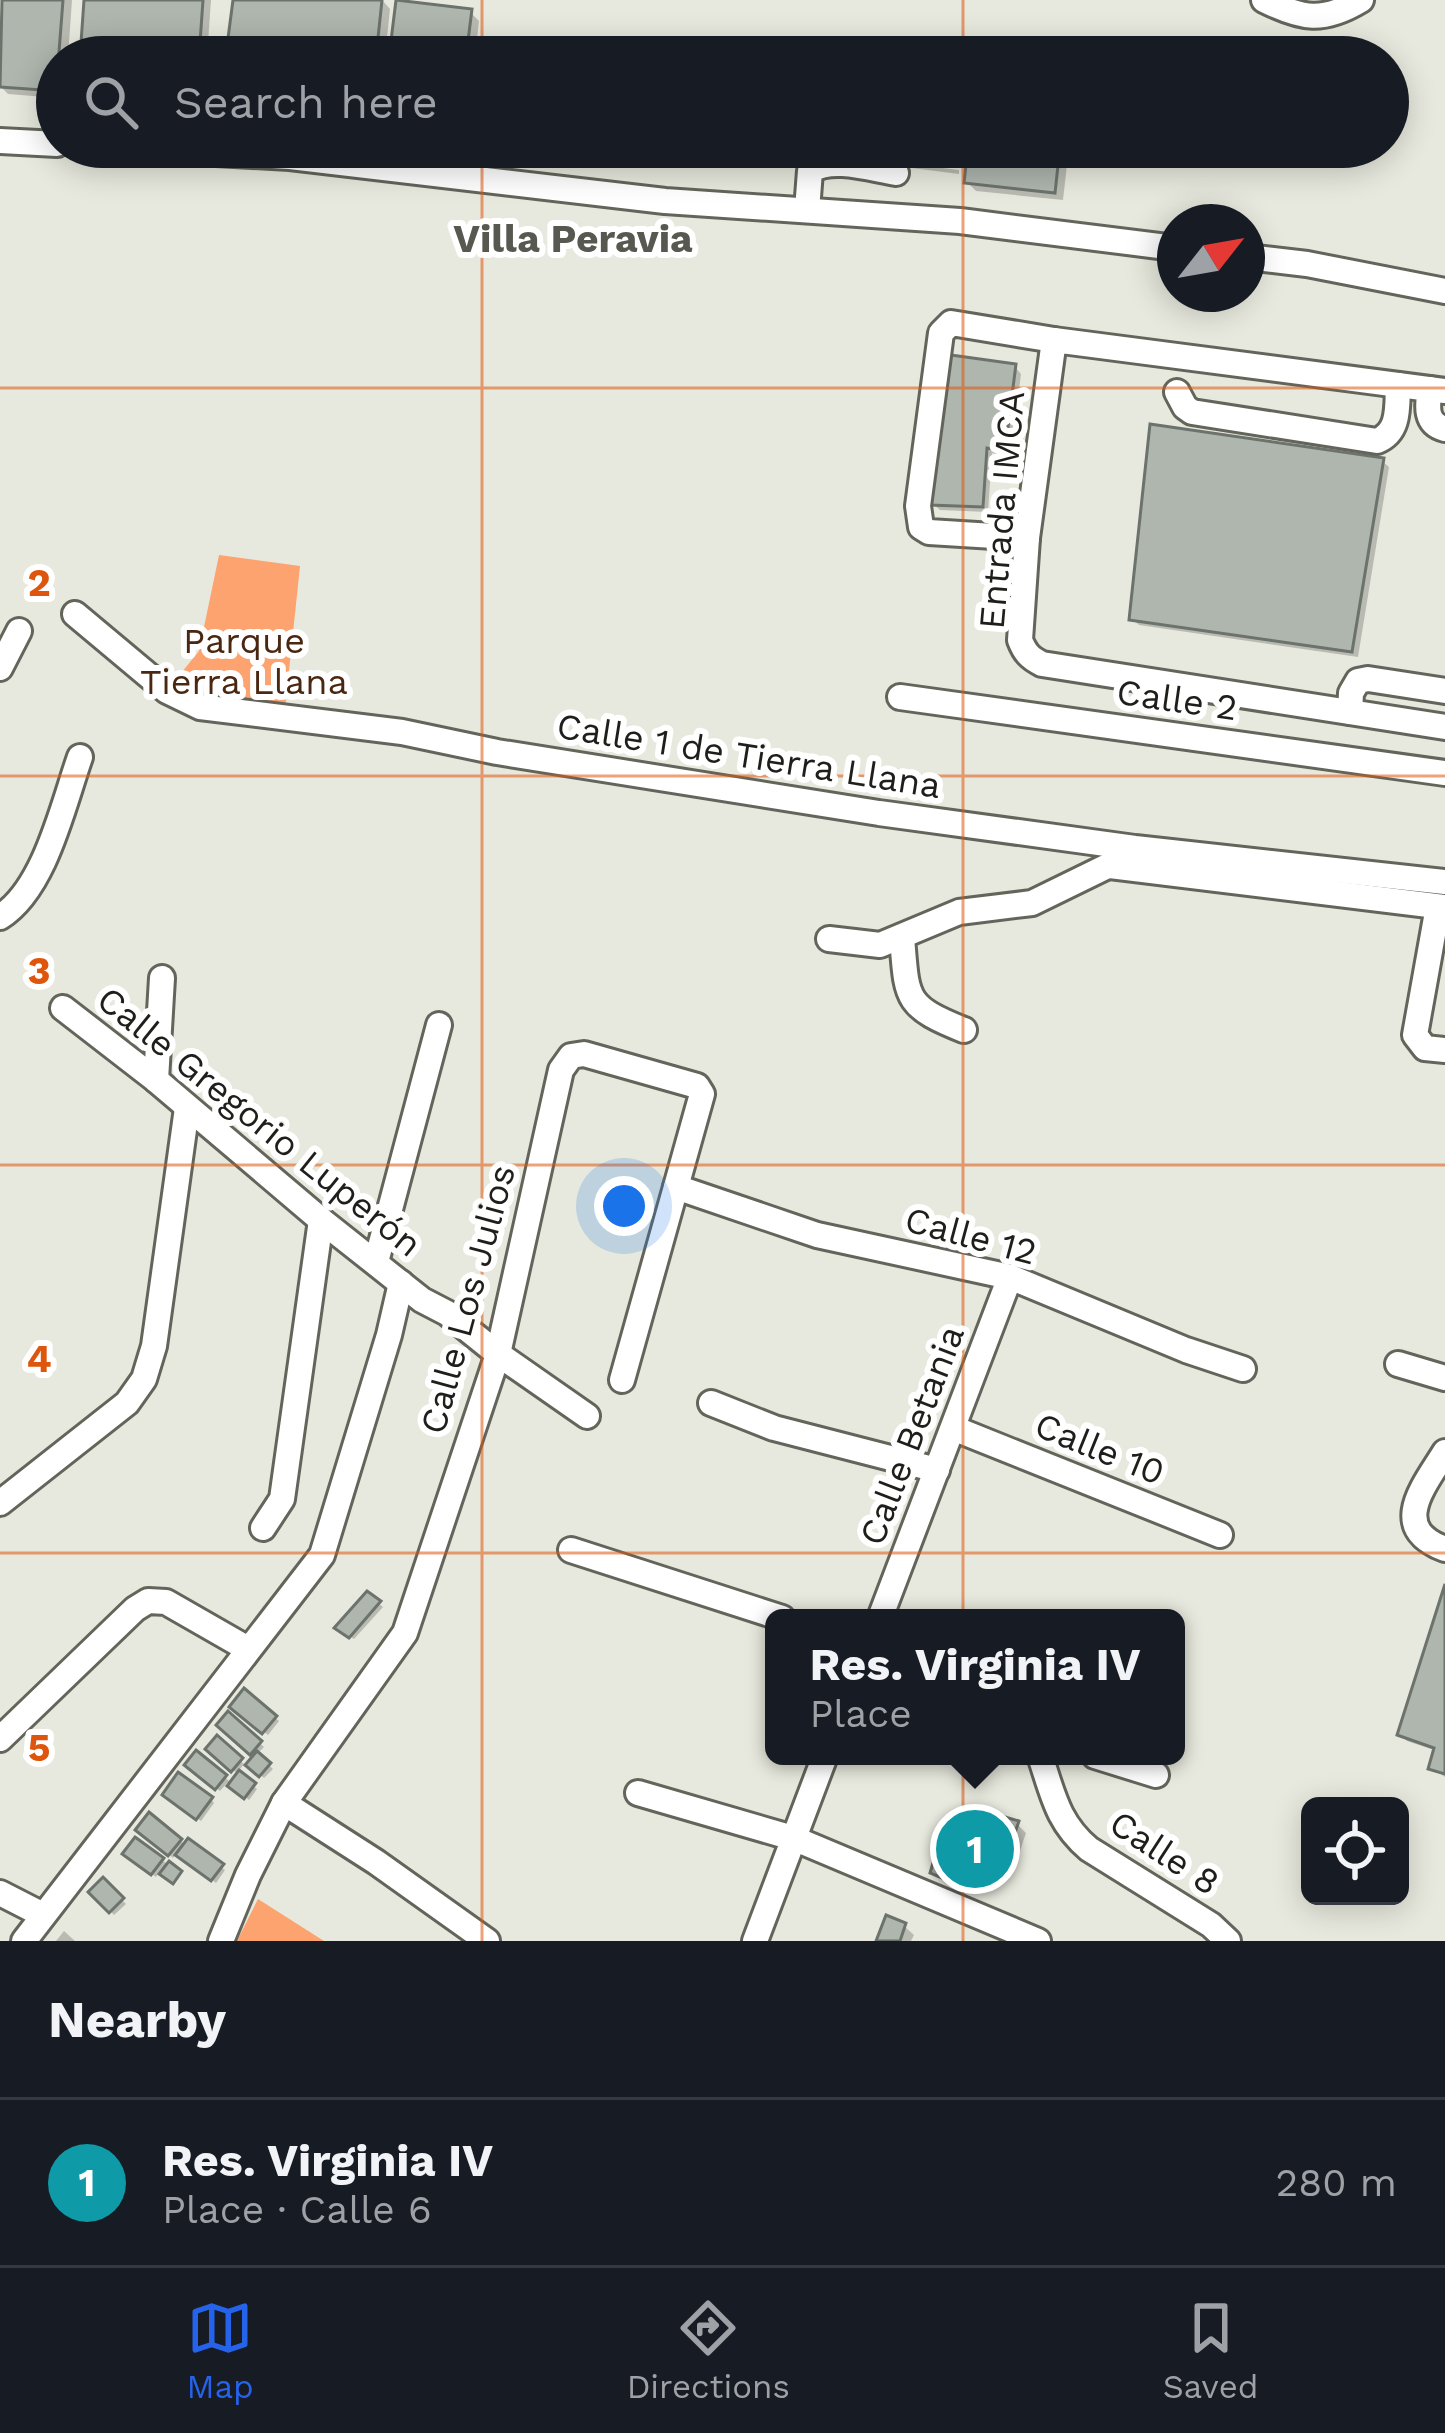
<!DOCTYPE html>
<html lang="en">
<head>
<meta charset="utf-8">
<style>
  :root { --surface:#171b24; --page:#20242c; --text:#f1f3f6; --muted:#9ea1a6; --line:#363941; --accent:#2563eb }
  body { margin:0; font-family:"Work Sans",sans-serif; background:var(--page); color:var(--text) }
  .controls { position:absolute; right:36px; bottom:36px; display:grid; overflow:hidden; border-radius:18px; box-shadow:0 6px 30px #0003 }
  .controls button { width:108px; height:108px; display:grid; place-items:center; padding:0; border:0; border-bottom:3px solid var(--line); background:var(--surface); color:var(--text); font:60px sans-serif }
  .compass { position:absolute; left:1157px; top:204px; width:108px; height:108px; border-radius:50%; background:var(--surface); box-shadow:0 6px 30px #0003; rotate:59deg }
  .you { position:absolute; left:624px; top:1206px; width:42px; height:42px; margin:-30px; border:9px solid #fff; border-radius:50%; background:#1a73e8; box-shadow:0 0 0 18px #1a73e833 }
  .badge { display:grid; place-items:center; width:78px; height:78px; border-radius:50%; background:var(--accent); color:#fff; font-size:39px; font-weight:700 }
  .pin { position:absolute; translate:-50% -50%; border:6px solid #fff; box-shadow:0 3px 12px #0006 }
  .popup { position:absolute; left:765px; top:1609px; width:420px; height:156px; box-sizing:border-box; display:grid; place-content:center; border-radius:18px; background:var(--surface); filter:drop-shadow(0 3px 9px #0005); font-size:39px; white-space:nowrap; color:var(--muted) }
  .popup b { font-size:45px; color:var(--text) }
  .popup::after { content:''; position:absolute; left:50%; top:100%; margin-left:-24px; border:24px solid transparent; border-top-color:var(--surface) }
  .list { margin:0; padding:0; list-style:none }
  h2 { display:flex; justify-content:space-between; align-items:center; height:156px; margin:0; padding:0 48px; font-size:51px }
  h2 small { font-size:39px; font-weight:400; color:var(--muted) }
  .list li { display:grid; grid-template-columns:78px 1fr auto; gap:36px; align-items:center; box-sizing:border-box; height:168px; padding:0 48px; border-top:3px solid var(--line) }
  .list b { display:block; font-size:45px; white-space:nowrap }
  .list p { margin:0; font-size:39px; white-space:nowrap; color:var(--muted) }
  .list em { font-size:39px; font-style:normal; color:var(--muted) }
  .icon { flex:none; width:66px; height:66px; fill:none; stroke:currentColor; stroke-width:2; stroke-linecap:round; stroke-linejoin:round }
  .map { position:relative; flex:none; width:1445px; height:1941px; overflow:hidden }
  .search { position:absolute; background:var(--surface); box-shadow:0 6px 30px #0003; left:36px; right:36px; top:36px; height:132px; display:flex; align-items:center; gap:30px; box-sizing:border-box; padding:0 42px; border-radius:66px; color:var(--muted); font-size:45px }
  .sheet { height:324px; background:var(--surface) }
  nav { display:flex; justify-content:space-around; align-items:center; box-sizing:border-box; height:168px; border-top:3px solid var(--line); background:var(--surface); font-size:33px; color:var(--muted) }
  nav a { display:grid; justify-items:center; gap:6px }
  nav .on { color:var(--accent) }
  .map>svg:first-child { display:block }
  .green { fill:#fca36f }
  .shadow { fill:#0003 }
  .building { fill:#aeb6ae; stroke:#6c736c; stroke-width:3 }
  .lines { fill:none; stroke-linecap:round; stroke-linejoin:round }
  .minor-casing { stroke:#63655b; stroke-width:30 }
  .minor { stroke:#fff; stroke-width:24 }
  .grid { fill:none; stroke:#de560d; stroke-width:3; stroke-opacity:0.55 }
  .labels { text-anchor:middle; stroke-width:12; stroke-linejoin:round; paint-order:stroke }
  .street-label { font-size:36px; fill:#1e1f1b; stroke:#fff }
  .park-label { font-size:36px; fill:#4a2711; stroke:#fff }
  .neighbourhood-label { font-size:39px; font-weight:bold; fill:#57584f; stroke:#fff }
  .grid-label { font-size:39px; text-anchor:middle; font-weight:bold; fill:#de560d; stroke:#fff; stroke-width:12; stroke-linejoin:round; paint-order:stroke }
</style>
</head>
<body>
<div class="map">
<svg width="1445" height="1941" viewBox="0 0 1445 1941">
  <rect width="100%" height="100%" fill="#e8e9de"/>
  <!-- green -->
  <g class="green">
    <polygon points="219,555 300,566 285,709 206,703 169,688 199,651"/>
    <polygon points="258,1899 324,1941 237,1941"/>
  </g>
  <!-- shadow -->
  <g class="shadow">
    <polygon points="5,0 72,0 68,57 57,57 57,98 8,94 0,86"/>
    <polygon points="87,0 211,0 207,57 83,57"/>
    <polygon points="236,0 382,0 390,9 385,57 263,57 240,54 231,45"/>
    <polygon points="470,12 479,21 475,57 392,57"/>
    <polygon points="768,147 825,147 825,163 775,161 768,154"/>
    <polygon points="855,147 961,147 959,164 860,152 860,158 959,170 959,174 864,162 854,153"/>
    <polygon points="971,147 1069,147 1063,200 976,191 967,182"/>
    <polygon points="1015,367 1021,374 1011,456 992,453 988,512 940,510 933,504"/>
    <polygon points="1382,461 1389,467 1358,657 1139,625 1132,619"/>
    <polygon points="1445,1594 1445,1777 1431,1768 1437,1751 1407,1741 1401,1735"/>
    <polygon points="368,1595 383,1607 354,1639 342,1631"/>
    <polygon points="244,1693 279,1721 268,1735 233,1706"/>
    <polygon points="228,1715 264,1747 257,1754 273,1769 264,1778 249,1764 256,1757 220,1725"/>
    <polygon points="217,1740 244,1764 237,1773 257,1789 249,1800 228,1782 220,1791 188,1765 225,1777 232,1784 239,1775 209,1749"/>
    <polygon points="170,1798 211,1799 214,1803 201,1821"/>
    <polygon points="1017,1824 1026,1833 1017,1860 996,1853 983,1889 968,1883 958,1873 954,1883 937,1876 959,1854 964,1859"/>
    <polygon points="139,1830 180,1841 225,1870 216,1883 177,1853 173,1858"/>
    <polygon points="130,1858 162,1860 181,1874 175,1882 160,1871 156,1877"/>
    <polygon points="103,1881 126,1904 114,1915 92,1892"/>
    <polygon points="904,1926 914,1935 911,1941 880,1941"/>
    <polygon points="64,1931 75,1941 56,1941"/>
  </g>
  <!-- building -->
  <g class="building">
    <polygon points="2,0 63,0 56,91 0,87"/>
    <polygon points="84,0 203,0 199,57 80,57"/>
    <polygon points="233,0 382,0 376,57 269,57 270,51 227,46"/>
    <polygon points="396,0 472,9 466,57 389,57"/>
    <polygon points="765,147 820,147 819,158 765,155"/>
    <polygon points="852,147 952,147 951,166 851,154"/>
    <polygon points="968,147 1060,147 1055,193 964,183"/>
    <polygon points="951,355 1016,364 1005,451 987,448 983,507 930,505"/>
    <polygon points="1150,424 1384,458 1352,652 1129,620"/>
    <polygon points="1445,1584 1445,1774 1428,1769 1434,1748 1397,1735"/>
    <polygon points="367,1591 381,1601 349,1638 334,1628"/>
    <polygon points="244,1688 277,1716 262,1734 229,1707"/>
    <polygon points="228,1711 262,1741 250,1755 216,1725"/>
    <polygon points="217,1735 243,1758 231,1772 205,1749"/>
    <polygon points="196,1750 227,1775 215,1790 184,1765"/>
    <polygon points="257,1751 271,1763 259,1777 245,1765"/>
    <polygon points="239,1770 256,1783 244,1799 227,1786"/>
    <polygon points="178,1772 213,1797 196,1820 162,1795"/>
    <polygon points="981,1810 1019,1821 1008,1853 987,1846 974,1883 955,1874"/>
    <polygon points="149,1812 182,1839 168,1856 135,1830"/>
    <polygon points="135,1837 164,1858 151,1875 122,1854"/>
    <polygon points="188,1838 224,1864 211,1881 175,1855"/>
    <polygon points="939,1843 961,1851 951,1882 930,1873"/>
    <polygon points="169,1861 182,1871 173,1884 159,1874"/>
    <polygon points="103,1877 124,1898 109,1913 88,1892"/>
    <polygon points="886,1915 906,1923 900,1941 876,1941"/>
  </g>
  <g class="lines">
    <defs>
      <g id="minor">
        <path d="M1264 0C1302 19 1323 23 1361 0"/>
        <polyline points="0,141 57,144"/>
        <polyline points="107,147 290,157 665,201 960,221 1175,248"/>
        <path d="M807 210 810 171C832 156 871 169 896 173"/>
        <polyline points="1247,257 1307,264 1445,291"/>
        <path d="M1430 389C1427 406 1425 424 1445 429"/>
        <path d="M1445 391 1054 340 1027 538 1020 640C1025 653 1030 658 1042 664L1445 727"/>
        <path d="M1177 392 1185 407 1192 412 1377 441C1400 432 1397 407 1398 385"/>
        <polyline points="1027,538 929,532 921,527 918,506 941,333 951,323 1054,340"/>
        <polyline points="75,614 167,691 200,707 402,732 497,752 879,813 1135,848 1445,882"/>
        <polyline points="0,668 19,631"/>
        <polyline points="900,697 1445,773"/>
        <polyline points="1350,712 1351,693 1358,681 1368,679 1445,691"/>
        <polyline points="1110,866 1445,907"/>
        <polyline points="1442,907 1437,912 1415,1035 1425,1048 1445,1050"/>
        <path d="M0 917C45 889 63 805 80 757"/>
        <path d="M902 937C907 999 904 1006 964 1030"/>
        <polyline points="829,939 880,945 959,912 1032,903 1124,858"/>
        <polyline points="63,1008 156,1080 321,1220 422,1300 447,1313 498,1354 587,1416"/>
        <polyline points="156,1080 162,978"/>
        <polyline points="676,1187 817,1235 1010,1277 1186,1350 1243,1369"/>
        <polyline points="376,1262 439,1025"/>
        <polyline points="1398,1364 1445,1378"/>
        <polyline points="711,1403 774,1428 937,1470"/>
        <polyline points="953,1428 1220,1535"/>
        <path d="M1445 1452C1424 1486 1388 1528 1445 1549"/>
        <polyline points="0,1503 127,1403 144,1379 154,1346 187,1108"/>
        <polyline points="263,1528 282,1499 321,1220"/>
        <polyline points="571,1550 782,1618"/>
        <polyline points="880,1618 1010,1277"/>
        <polyline points="0,1739 135,1609 148,1601 166,1602 248,1649"/>
        <path d="M1040 1756C1053 1794 1057 1822 1089 1849L1211 1925 1228 1941"/>
        <polyline points="1095,1756 1156,1775"/>
        <polyline points="638,1793 793,1838 1038,1941"/>
        <polyline points="284,1803 376,1862 487,1941"/>
        <polyline points="0,1893 43,1915"/>
        <polyline points="24,1941 322,1555 389,1335 401,1283"/>
        <polyline points="221,1941 248,1875 284,1803 405,1633 498,1354 561,1070 571,1056 584,1054 697,1086 702,1094 622,1380"/>
        <polyline points="755,1941 825,1756"/>
      </g>
    </defs>
    <!-- minor casing -->
    <use href="#minor" class="minor-casing"/>
    <!-- minor -->
    <use href="#minor" class="minor"/>
  </g>
  <!-- grid -->
  <path class="grid" d="M482 0V57M963 0V57M482 147V1941M963 147V1941M0 388H1445M0 776H1445M0 1165H1445M0 1553H1445"/>
  <g class="labels">
    <!-- street labels -->
    <g class="street-label">
      <text transform="translate(1001 510) rotate(-85)" y="13">Entrada IMCA</text>
      <text transform="translate(1177 699) rotate(8)" y="13">Calle 2</text>
      <text transform="translate(749 755) rotate(9)" y="13">Calle 1 de Tierra Llana</text>
      <text transform="translate(260 1121) rotate(39)" y="13">Calle Gregorio Luperón</text>
      <text transform="translate(971 1235) rotate(15)" y="13">Calle 12</text>
      <text transform="translate(467 1299) rotate(-75)" y="13">Calle Los Julios</text>
      <text transform="translate(911 1435) rotate(-69)" y="13">Calle Betania</text>
      <text transform="translate(1100 1448) rotate(22)" y="13">Calle 10</text>
      <text transform="translate(1165 1852) rotate(33)" y="13">Calle 8</text>
    </g>
    <!-- park labels -->
    <g class="park-label">
      <text x="244" y="653">Parque<tspan x="244" dy="41">Tierra Llana</tspan></text>
    </g>
    <!-- neighbourhood labels -->
    <g class="neighbourhood-label">
      <text x="573" y="252">Villa Peravia</text>
    </g>
  </g>
  <g class="grid-label">
    <text x="39" y="596">2</text>
    <text x="39" y="984">3</text>
    <text x="39" y="1372">4</text>
    <text x="39" y="1761">5</text>
  </g>
</svg>
<div class="controls">
<button><svg class="icon" aria-label="locate" viewBox="0 0 24 24"><circle cx="12" cy="12" r="6"/><path d="M12 2v4M12 18v4M2 12h4M18 12h4"/></svg></button>
</div>
<svg class="compass" viewBox="-18 -18 36 36"><path d="M0-13l5 13h-10z" fill="#e53935"/><path d="M0 13l5-13h-10z" fill="#9ea1a6"/></svg>
<div class="you"></div>
<div class="pin badge" style="left:975px;top:1849px;background:#0f9aa8">1</div>
<div class="popup"><b>Res. Virginia IV</b>Place</div>
<div class="search"><svg class="icon" aria-label="search" viewBox="0 0 24 24"><circle cx="10" cy="10" r="6"/><path d="M15 15l6 6"/></svg>Search here</div>
</div>
<section class="sheet">
<h2>Nearby<small></small></h2>
<ul class="list">
<li><span class="badge" style="background:#0f9aa8">1</span><div><b>Res. Virginia IV</b><p>Place · Calle 6</p></div><em>280 m</em></li>
</ul>
</section>
<nav>
<a class="on"><svg class="icon" aria-label="map" viewBox="0 0 24 24"><path d="M3 6l6-2 6 2 6-2v14l-6 2-6-2-6 2zM9 4v14M15 6v14"/></svg>Map</a>
<a><svg class="icon" aria-label="directions" viewBox="0 0 24 24"><path d="M12 3l9 9-9 9-9-9zM9 14v-3h6M13 9l2 2-2 2"/></svg>Directions</a>
<a><svg class="icon" aria-label="saved" viewBox="0 0 24 24"><path d="M7 4h10v16l-5-4-5 4z"/></svg>Saved</a>
</nav>
</body>
</html>
